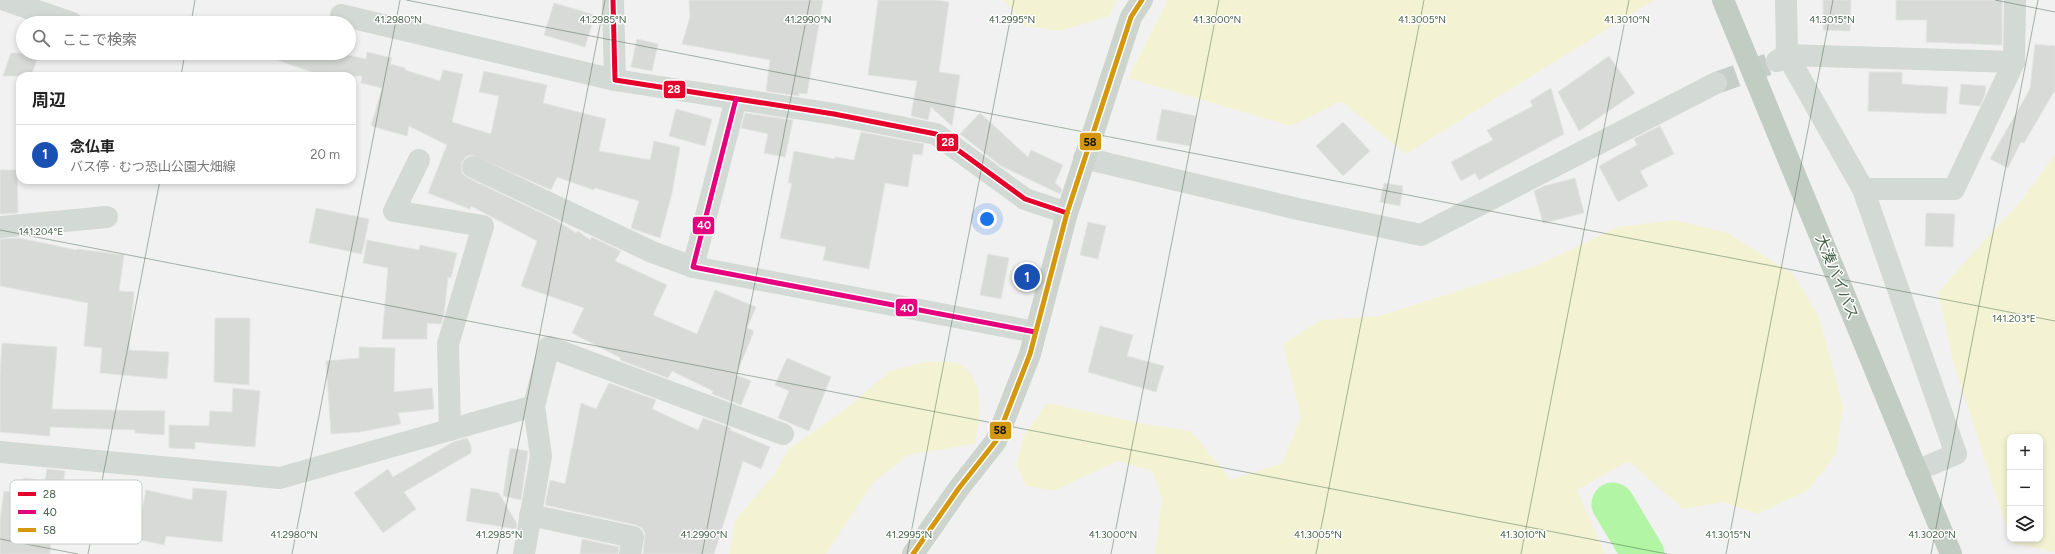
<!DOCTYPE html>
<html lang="ja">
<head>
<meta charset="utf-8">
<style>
  :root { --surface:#fff; --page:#f6f6f6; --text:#222; --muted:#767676; --line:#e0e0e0; --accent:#db2777 }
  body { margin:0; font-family:Figtree,"Noto Sans JP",sans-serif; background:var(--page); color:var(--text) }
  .controls { position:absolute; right:12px; bottom:12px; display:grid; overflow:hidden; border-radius:8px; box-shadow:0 2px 6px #0003 }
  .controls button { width:36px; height:36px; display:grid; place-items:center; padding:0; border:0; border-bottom:1px solid var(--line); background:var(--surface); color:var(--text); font:20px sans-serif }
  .you { position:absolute; left:987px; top:219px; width:14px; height:14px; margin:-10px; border:3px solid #fff; border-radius:50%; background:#1a73e8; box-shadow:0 0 0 6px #1a73e833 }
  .badge { display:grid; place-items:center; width:26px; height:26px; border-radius:50%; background:var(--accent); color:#fff; font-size:13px; font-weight:700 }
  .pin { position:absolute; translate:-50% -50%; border:2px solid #fff; box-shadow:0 1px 4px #0006 }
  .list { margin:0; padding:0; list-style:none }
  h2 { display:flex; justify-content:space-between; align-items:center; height:52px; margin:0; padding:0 16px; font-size:17px }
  h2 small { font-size:13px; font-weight:400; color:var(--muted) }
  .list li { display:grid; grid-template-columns:26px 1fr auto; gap:12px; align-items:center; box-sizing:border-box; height:60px; padding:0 16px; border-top:1px solid var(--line) }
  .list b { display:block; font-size:15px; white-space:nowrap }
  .list p { margin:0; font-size:13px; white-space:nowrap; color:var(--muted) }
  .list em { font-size:13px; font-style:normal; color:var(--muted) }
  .icon { flex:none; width:22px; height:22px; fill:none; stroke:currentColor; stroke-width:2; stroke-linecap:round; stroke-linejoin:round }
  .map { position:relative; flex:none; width:2055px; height:554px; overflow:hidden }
  .search { position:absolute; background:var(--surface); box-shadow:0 2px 6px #0003; left:16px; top:16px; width:340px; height:44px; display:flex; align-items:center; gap:10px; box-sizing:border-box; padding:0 14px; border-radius:22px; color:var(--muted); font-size:15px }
  .panel { position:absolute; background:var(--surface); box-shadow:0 2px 6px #0003; left:16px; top:72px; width:340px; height:112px; border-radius:12px }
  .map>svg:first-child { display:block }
  .green { fill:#f3f3d3 }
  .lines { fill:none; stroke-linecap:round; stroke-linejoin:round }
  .river { stroke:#b2f5a4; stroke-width:43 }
  .building { fill:#d7dad7; stroke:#e3e4e3 }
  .street-tunnel { stroke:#c7cdc8; stroke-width:22; stroke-dasharray:22 11; stroke-linecap:butt }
  .street { stroke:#d3d9d4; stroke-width:22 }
  .primary { stroke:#ccd4cd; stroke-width:22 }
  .highway { stroke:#c1ccc2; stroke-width:22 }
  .bus-1-casing { stroke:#fff; stroke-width:8 }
  .bus-2-casing { stroke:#fff; stroke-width:8 }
  .bus-3-casing { stroke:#fff; stroke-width:8 }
  .bus-1 { stroke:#e4002b; stroke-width:5 }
  .bus-2 { stroke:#e5007d; stroke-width:5 }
  .bus-3 { stroke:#d3980e; stroke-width:5 }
  .ticks { fill:none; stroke:#456048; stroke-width:1; stroke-opacity:0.45 }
  .labels { text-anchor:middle; stroke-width:3; stroke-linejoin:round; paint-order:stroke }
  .street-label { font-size:15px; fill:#456048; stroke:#fff }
  .key { fill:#fff; stroke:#c7cfc8; stroke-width:1 }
  .key-label { font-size:11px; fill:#456048 }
  .ticks-label { font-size:10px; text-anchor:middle; fill:#456048; stroke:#fff; stroke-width:3; stroke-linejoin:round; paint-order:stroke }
  .line-badge { stroke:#fff; stroke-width:1.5 }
  .badge-label { font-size:11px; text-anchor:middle; font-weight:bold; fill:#fff }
  .pale-badge-label { font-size:11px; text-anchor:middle; font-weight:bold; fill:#111 }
</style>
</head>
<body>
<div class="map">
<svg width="2055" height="554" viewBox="0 0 2055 554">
  <rect width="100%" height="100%" fill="#f2f1f2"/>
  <!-- green -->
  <g class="green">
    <polygon points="1004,0 1117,0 1109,16 1060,31 1025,26"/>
    <polygon points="1168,0 1654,0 1406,154 1341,101 1291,126 1128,78"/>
    <polygon points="2055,154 2055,552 2011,543 2010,539 2040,539 2040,437 2010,437 2010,539 1953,361 1938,292 2024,197"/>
    <polygon points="1675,220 1728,233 1794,275 1819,317 1843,406 1836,454 1808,490 1757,514 1723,502 1683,509 1628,461 1577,490 1605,554 1155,554 1162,498 1152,471 1117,461 1054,491 1026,486 1016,464 1025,434 1047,403 1145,424 1191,431 1231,480 1282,463 1301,417 1283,344 1321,320 1379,316 1536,266 1618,227"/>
    <path d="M924 362C932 362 952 361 959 364 987 379 980 420 975 444L908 455 873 483 826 554H729L735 520 773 476 788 450 848 407 890 371Z"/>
  </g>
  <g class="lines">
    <!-- river -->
    <polyline class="river" points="1613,504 1643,554"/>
  </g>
  <!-- building -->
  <g class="building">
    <polygon points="689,0 823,0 807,94 799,93 799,96 766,91 770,60 682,44 690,17"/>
    <polygon points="878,0 935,0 949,2 939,72 960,75 952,126 931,107 928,120 911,116 917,81 868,75"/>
    <polygon points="1823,0 1851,0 1850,31 1823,30"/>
    <polygon points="1896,0 2002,0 2002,45 1926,42 1927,20 1896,20"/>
    <polygon points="554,3 595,15 585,47 544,35"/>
    <polygon points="637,39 658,44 652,71 631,67"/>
    <polygon points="2035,44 2055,46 2055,90 2024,143 2021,142 2008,168 1990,159 2030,89"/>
    <polygon points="367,52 392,58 390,64 405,68 405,70 440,81 443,70 463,74 452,122 491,134 499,96 479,92 484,71 547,85 543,103 606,119 599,151 650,160 654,141 680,147 672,193 660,238 631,228 639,201 595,188 594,190 557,177 551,190 472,155 466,157 462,162 461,168 463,174 468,178 554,219 576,233 578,231 590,240 592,237 621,251 615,261 667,285 653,315 697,334 715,290 756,307 747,328 754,331 736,375 751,381 741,405 712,394 713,391 672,371 668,378 620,360 621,358 572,333 584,308 521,286 537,241 471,206 470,209 428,193 447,145 409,126 407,136 371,126 382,88 361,83 362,76 323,76 266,56 266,53 338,53 366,59"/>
    <polygon points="11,53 39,53 31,76 3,76"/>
    <polygon points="1609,56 1635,93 1579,131 1558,92"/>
    <polygon points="1869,72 1902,72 1902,84 1948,87 1946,114 1868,111"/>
    <polygon points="1961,84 1986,86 1985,94 1980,106 1959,104"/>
    <polygon points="1551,88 1564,134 1479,180 1475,173 1461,181 1451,162 1493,140 1487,130 1533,106 1530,101"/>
    <polygon points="676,109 712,119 705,146 669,136"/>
    <polygon points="1162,109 1196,116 1190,146 1156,140"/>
    <polygon points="745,113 793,120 785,157 764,153 768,134 741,128"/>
    <polygon points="980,113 1028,157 1031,150 1063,165 1055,183 1062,189 1060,194 1001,166 960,134"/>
    <polygon points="1343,122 1370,151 1343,176 1316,146"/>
    <polygon points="1660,126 1674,154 1640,171 1648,186 1618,202 1599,166 1637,145 1634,139"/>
    <polygon points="861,132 924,144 922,155 913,154 908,187 885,183 869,269 823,260 826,247 780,238 792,183 788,183 794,151 835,159 835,157 854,160"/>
    <polygon points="0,170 17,170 18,213 0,214"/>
    <polygon points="1575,178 1584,213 1543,223 1534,191 1544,186"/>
    <polygon points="1384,183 1403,186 1400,206 1380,202"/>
    <polygon points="316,208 369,219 362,254 309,243"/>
    <polygon points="1926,213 1955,214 1953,247 1925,246"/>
    <polygon points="1088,222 1106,226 1098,259 1080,255"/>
    <polygon points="19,238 76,250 77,249 124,255 119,291 134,292 129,350 169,352 167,379 100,373 102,348 84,346 88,303 0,286 0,239"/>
    <polygon points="367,240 419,250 420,245 457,253 451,278 448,277 444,314 441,324 427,323 427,339 382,339 388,268 363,263"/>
    <polygon points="988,254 1009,258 1001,299 980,295"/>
    <polygon points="215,318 250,318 249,385 214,382"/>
    <polygon points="1100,326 1133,335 1127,356 1164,366 1156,392 1088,372"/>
    <polygon points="2,343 57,347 52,409 165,411 164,435 135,433 135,430 50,427 50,436 0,432 0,375"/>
    <polygon points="359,347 395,348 394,392 432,388 434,409 398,413 401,424 360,432 331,434 326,361 359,358"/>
    <polygon points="787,358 831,377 809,431 778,418 789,391 775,385"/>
    <polygon points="609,383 656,400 652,409 698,430 703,418 731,428 730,430 770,447 761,469 743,461 714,554 643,554 645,533 642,528 636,525 545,505 550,480 565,484 581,403 596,409"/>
    <polygon points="233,388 260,391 255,447 195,442 195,449 169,448 169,425 209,426 210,411 232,412"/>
    <polygon points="467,438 471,446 471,453 404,492 416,509 383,533 354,493 388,469 393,477 453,442"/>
    <polygon points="510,448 528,451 521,500 503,496"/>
    <polygon points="47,469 65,471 57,532 51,531 50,554 0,554 0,519 4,491 22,494 24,478 45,481"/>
    <polygon points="193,488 227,491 222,542 166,536 164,545 136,539 146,490 192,500"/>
    <polygon points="471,488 499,493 517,524 516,529 466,521"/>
    <polygon points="582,539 619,547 618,554 580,554"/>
  </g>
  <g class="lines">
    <!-- street-tunnel -->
    <polyline class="street-tunnel" points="1716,83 1777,61"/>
    <!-- street -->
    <g class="street">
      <polyline points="5,0 72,23"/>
      <polyline points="613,0 615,80 834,114 936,134 1025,199 1067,213"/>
      <polyline points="1786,0 1787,55 1863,189 1956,454 1916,471"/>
      <polyline points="341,15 615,80"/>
      <polyline points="1777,61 1787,55 2014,62"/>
      <polyline points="736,99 693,267 1035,332"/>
      <polyline points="1084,158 1298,209 1421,235 1716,83"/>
      <polyline points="419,160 394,211 483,226 448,344 450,430"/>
      <polyline points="473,167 652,252 693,267"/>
      <polyline points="1863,189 1954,189 2014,62 2015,0"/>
      <polyline points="0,227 107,217"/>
      <polyline points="0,452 280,478 534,406 549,347 783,434"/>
      <polyline points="530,515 633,537 630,554"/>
      <polyline points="524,554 541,456 534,406"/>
    </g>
    <!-- primary -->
    <polyline class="primary" points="913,554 959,488 996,441 1030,354 1067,213 1131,17 1142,0"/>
    <!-- highway -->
    <polyline class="highway" points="1723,0 1951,554"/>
    <defs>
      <polyline id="bus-1" points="613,0 615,80 834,114 936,134 1025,199 1067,213"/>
      <polyline id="bus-2" points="736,99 693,267 1035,332"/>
      <polyline id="bus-3" points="913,554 959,488 996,441 1030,354 1067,213 1131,17 1142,0"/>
    </defs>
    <!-- bus-1 casing -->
    <use href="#bus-1" class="bus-1-casing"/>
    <!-- bus-2 casing -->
    <use href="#bus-2" class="bus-2-casing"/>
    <!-- bus-3 casing -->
    <use href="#bus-3" class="bus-3-casing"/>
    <!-- bus-1 -->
    <use href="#bus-1" class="bus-1"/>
    <!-- bus-2 -->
    <use href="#bus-2" class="bus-2"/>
    <!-- bus-3 -->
    <use href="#bus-3" class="bus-3"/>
  </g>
  <!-- ticks -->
  <path class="ticks" d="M406 0 2055 321M1995 0 2055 12M191 23 195 0M181 76 185 53M0 230 1667 554M0 539 78 554M88 554 160 180M292 554 400 0M497 554 605 0M702 554 810 0M907 554 1014 0M1111 554 1219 0M1316 554 1424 0M1521 554 1629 0M1726 554 1833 0M1931 554 2038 0"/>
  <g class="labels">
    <!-- street labels -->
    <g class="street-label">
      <text transform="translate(1837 277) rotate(68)" y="5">大湊バイパス</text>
    </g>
  </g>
  <!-- legend -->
  <rect x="10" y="480" width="132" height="64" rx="6" class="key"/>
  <rect x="18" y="492" width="18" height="4" fill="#e4002b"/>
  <rect x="18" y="510" width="18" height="4" fill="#e5007d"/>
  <rect x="18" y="528" width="18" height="4" fill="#d3980e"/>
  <g class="key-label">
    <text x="43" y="498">28</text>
    <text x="43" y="516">40</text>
    <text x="43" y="534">58</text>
  </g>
  <g class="ticks-label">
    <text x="398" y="23">41.2980°N</text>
    <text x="603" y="23">41.2985°N</text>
    <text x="808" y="23">41.2990°N</text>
    <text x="1012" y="23">41.2995°N</text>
    <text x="1217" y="23">41.3000°N</text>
    <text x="1422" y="23">41.3005°N</text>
    <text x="1627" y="23">41.3010°N</text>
    <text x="1832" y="23">41.3015°N</text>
    <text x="41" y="235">141.204°E</text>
    <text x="2014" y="322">141.203°E</text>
    <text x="294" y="538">41.2980°N</text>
    <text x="499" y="538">41.2985°N</text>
    <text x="704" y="538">41.2990°N</text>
    <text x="909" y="538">41.2995°N</text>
    <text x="1113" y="538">41.3000°N</text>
    <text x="1318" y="538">41.3005°N</text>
    <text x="1523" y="538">41.3010°N</text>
    <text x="1728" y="538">41.3015°N</text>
    <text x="1932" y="538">41.3020°N</text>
  </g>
  <g class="line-badge">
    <rect x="663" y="80" width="23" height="19" rx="4" fill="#e4002b"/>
    <rect x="1079" y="132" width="23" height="19" rx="4" fill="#d3980e"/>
    <rect x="936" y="133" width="23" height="19" rx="4" fill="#e4002b"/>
    <rect x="692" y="216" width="23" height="19" rx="4" fill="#e5007d"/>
    <rect x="895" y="298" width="23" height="19" rx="4" fill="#e5007d"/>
    <rect x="989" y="421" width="23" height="19" rx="4" fill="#d3980e"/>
  </g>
  <g class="badge-label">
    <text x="674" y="93">28</text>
    <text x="948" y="146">28</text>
    <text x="704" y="229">40</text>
    <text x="907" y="312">40</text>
  </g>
  <g class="pale-badge-label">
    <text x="1090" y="146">58</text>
    <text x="1000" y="434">58</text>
  </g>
</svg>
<div class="controls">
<button>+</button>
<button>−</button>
<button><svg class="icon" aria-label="layers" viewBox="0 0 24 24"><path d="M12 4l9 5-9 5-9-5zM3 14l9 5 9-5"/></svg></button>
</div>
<div class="you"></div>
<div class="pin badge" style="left:1027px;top:277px;background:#1a4fb4">1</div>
<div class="search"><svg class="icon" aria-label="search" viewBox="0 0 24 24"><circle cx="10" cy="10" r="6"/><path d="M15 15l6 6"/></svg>ここで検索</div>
<section class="panel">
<h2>周辺<small></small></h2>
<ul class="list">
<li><span class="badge" style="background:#1a4fb4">1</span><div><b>念仏車</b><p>バス停 · むつ恐山公園大畑線</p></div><em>20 m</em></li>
</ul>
</section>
</div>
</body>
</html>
